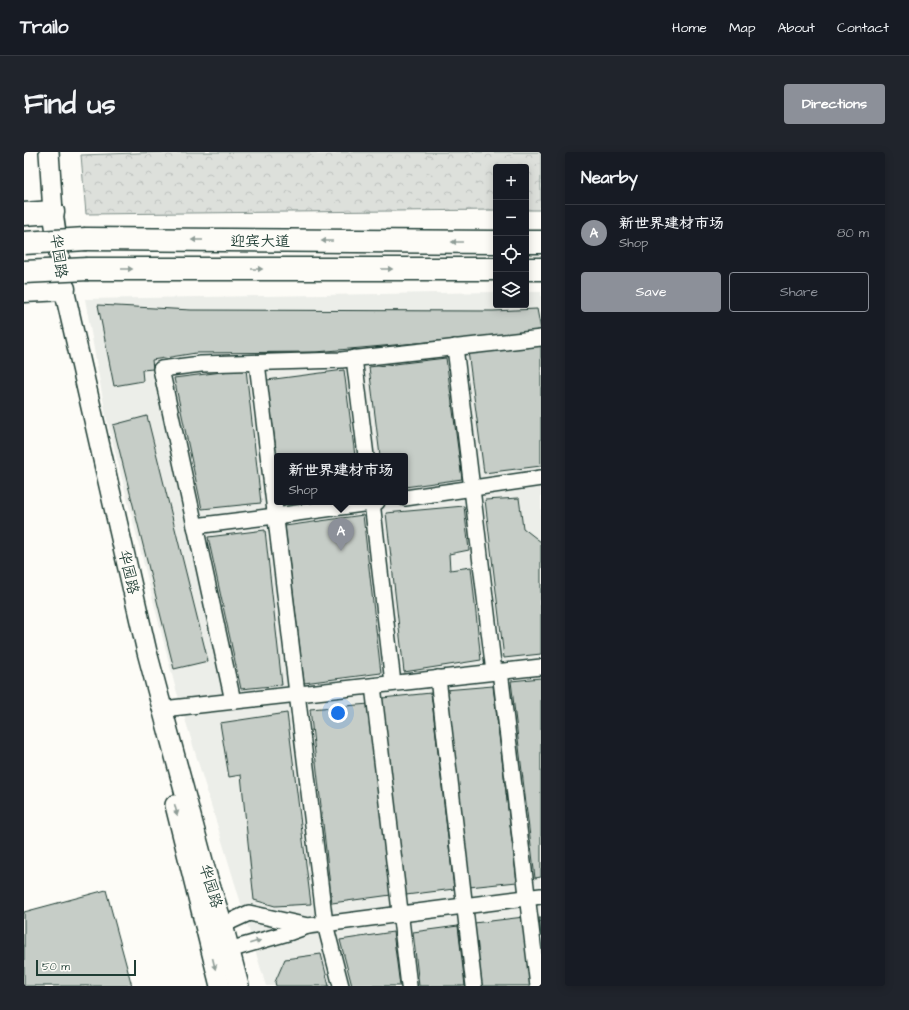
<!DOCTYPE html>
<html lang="en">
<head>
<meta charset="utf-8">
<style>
  :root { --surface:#171b24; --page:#20242c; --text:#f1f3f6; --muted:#9ea1a6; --line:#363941; --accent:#8c9099 }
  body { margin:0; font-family:"Architects Daughter","LXGW WenKai TC",sans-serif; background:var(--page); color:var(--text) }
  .controls { position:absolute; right:12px; top:12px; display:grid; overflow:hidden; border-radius:4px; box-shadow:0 2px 10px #0003 }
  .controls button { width:36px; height:36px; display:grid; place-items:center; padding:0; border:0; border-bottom:1px solid var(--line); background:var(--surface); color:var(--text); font:20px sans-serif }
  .scale { position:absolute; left:12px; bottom:10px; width:100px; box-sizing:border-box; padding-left:4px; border:2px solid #1f3d34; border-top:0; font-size:11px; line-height:14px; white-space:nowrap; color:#1f3d34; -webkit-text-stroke:3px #fdfcf7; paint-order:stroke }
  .you { position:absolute; left:314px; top:561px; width:14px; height:14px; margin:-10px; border:3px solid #fff; border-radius:50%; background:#1a73e8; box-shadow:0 0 0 6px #1a73e833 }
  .badge { display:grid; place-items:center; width:26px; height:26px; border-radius:50%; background:var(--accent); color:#fff; font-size:13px; font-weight:700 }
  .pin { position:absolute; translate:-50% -33px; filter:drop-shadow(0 1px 2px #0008) }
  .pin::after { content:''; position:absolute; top:21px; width:14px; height:12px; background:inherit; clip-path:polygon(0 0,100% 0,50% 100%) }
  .popup { position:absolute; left:250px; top:301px; width:134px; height:52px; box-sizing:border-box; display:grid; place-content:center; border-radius:4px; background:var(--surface); filter:drop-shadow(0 1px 3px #0005); font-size:13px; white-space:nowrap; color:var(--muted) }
  .popup b { font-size:15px; color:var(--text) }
  .popup::after { content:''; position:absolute; left:50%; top:100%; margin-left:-8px; border:8px solid transparent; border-top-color:var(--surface) }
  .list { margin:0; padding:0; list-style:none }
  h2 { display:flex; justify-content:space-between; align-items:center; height:52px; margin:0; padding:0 16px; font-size:17px }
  h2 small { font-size:13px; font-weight:400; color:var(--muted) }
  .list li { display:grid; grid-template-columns:26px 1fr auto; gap:12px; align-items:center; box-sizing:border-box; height:56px; padding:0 16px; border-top:1px solid var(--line) }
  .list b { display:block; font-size:15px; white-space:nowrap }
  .list p { margin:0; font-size:13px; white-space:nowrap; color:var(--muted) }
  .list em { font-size:13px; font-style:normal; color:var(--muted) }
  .actions { display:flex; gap:8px; padding:12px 16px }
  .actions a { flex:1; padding:9px 0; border:1px solid var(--accent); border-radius:4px; text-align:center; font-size:14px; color:var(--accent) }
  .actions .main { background:var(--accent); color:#fff }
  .icon { flex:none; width:22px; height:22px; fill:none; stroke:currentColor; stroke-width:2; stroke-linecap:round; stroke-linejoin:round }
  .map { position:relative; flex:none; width:517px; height:834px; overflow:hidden; border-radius:4px }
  header { display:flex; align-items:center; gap:24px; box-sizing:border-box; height:56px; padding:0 20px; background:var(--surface); border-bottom:1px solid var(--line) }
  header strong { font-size:19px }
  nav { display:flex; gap:22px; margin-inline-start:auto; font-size:14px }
  .intro { display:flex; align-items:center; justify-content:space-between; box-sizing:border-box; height:96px; padding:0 24px }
  h1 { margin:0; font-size:28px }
  .button { padding:10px 18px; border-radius:4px; background:var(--accent); color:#fff; font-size:14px; font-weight:700 }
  main { display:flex; gap:24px; padding:0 24px }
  aside { flex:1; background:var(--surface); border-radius:4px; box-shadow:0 2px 10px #0003 }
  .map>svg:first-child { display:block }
  .built { fill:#eceee9; fill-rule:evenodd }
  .forest { fill:url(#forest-crowns); stroke:#7e8e88 }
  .building { fill:#c6cdc7; stroke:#1f3d34 }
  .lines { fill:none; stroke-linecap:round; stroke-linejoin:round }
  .minor-casing { stroke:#1f3d34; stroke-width:18 }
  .major-casing { stroke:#1f3d34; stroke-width:22 }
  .highway-casing { stroke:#1f3d34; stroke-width:25 }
  .minor { stroke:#fdfcf7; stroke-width:15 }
  .major { stroke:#fdfcf7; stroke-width:19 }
  .highway { stroke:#fdfcf7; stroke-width:22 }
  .highway-bridge-casing { stroke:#1f3d34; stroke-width:25; stroke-linecap:butt }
  .highway-bridge { stroke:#fdfcf7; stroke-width:22 }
  .oneway { fill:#8e9c96 }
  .labels { text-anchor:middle; stroke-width:3.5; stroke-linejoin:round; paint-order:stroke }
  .street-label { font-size:15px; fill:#1f3d34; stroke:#fdfcf7 }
</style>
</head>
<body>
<header>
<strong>Trailo</strong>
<nav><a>Home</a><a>Map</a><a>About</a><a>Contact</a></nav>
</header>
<div class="intro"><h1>Find us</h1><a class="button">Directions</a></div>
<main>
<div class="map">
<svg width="517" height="834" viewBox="0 0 517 834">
  <defs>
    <pattern id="forest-crowns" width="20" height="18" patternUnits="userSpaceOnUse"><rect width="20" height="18" fill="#dde0db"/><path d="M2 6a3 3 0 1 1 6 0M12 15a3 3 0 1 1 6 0" fill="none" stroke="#bdc1bd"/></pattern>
  </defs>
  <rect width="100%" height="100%" fill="#fdfcf7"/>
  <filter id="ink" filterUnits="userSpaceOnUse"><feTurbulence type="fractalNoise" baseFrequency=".025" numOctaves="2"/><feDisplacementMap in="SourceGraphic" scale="8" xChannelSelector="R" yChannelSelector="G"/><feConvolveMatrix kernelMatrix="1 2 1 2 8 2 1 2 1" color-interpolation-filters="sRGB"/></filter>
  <g filter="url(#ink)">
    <!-- built -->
    <path class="built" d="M472 140V153H502V140H517V834H242L151 534 82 264 61 147ZM253 304H381V350H253Z"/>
    <!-- forest -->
    <polygon class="forest" points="139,0 517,0 517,58 502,58 502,15 472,15 472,58 62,62 57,3"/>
    <!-- building -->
    <g class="building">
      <polygon points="74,153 167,158 469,159 513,157 517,178 471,184 292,200 172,201 128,208 129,217 118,218 119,229 90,234"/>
      <polygon points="517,191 517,314 460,321 444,199"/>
      <polygon points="422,206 438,327 381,335 381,304 356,304 345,215"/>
      <polygon points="222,217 237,351 178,357 150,226"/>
      <polygon points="320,218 331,304 253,304 253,306 243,228"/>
      <polygon points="123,264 184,509 150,517 89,273"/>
      <polygon points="495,346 499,376 517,390 517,502 480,506 461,348"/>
      <polygon points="440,354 445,398 425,402 426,418 447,415 457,508 380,520 362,361"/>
      <polygon points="339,363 357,521 280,531 261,374"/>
      <polygon points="241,378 258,533 217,537 184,385"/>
      <polygon points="517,526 517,725 511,726 487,529"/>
      <polygon points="469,534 493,730 445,735 421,538"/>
      <polygon points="407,541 430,737 382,743 358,546"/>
      <polygon points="345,552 367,743 308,751 286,557"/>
      <polygon points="263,561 287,752 251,754 230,748 217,623 205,625 196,571"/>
      <polygon points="82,738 108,834 0,834 0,760"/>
      <polygon points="500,765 508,834 458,834 450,771"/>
      <polygon points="515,766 517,766 517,785"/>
      <polygon points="434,774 441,834 395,834 389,780"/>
      <polygon points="369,780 376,834 328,834 316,788"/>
      <polygon points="297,802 305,834 252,834 251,830 261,807"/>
    </g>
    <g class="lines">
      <defs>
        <g id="minor">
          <polyline points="431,195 470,520"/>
          <polyline points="330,206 342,304"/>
          <polyline points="233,211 301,772 317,834"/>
          <polyline points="381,346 517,326"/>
          <polyline points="348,350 369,531"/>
          <polyline points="171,374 251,364 353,350"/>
          <polyline points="476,519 514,834"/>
          <polyline points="414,526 450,834"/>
          <polyline points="349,534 385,834"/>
          <polyline points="209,549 137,217 177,212 317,208 517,186"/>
          <polyline points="139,557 517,515"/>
          <polyline points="191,779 199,773 225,761 284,774"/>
          <polyline points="196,792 205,798 267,780 284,774 517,744"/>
        </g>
        <g id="major">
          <polyline points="25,0 29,60 40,137 123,500 183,724 199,773 215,834"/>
          <polyline points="151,653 196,834"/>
        </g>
        <g id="highway">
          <polyline points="0,62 29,60"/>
          <polyline points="62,87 472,90"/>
          <polyline points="502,90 517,90"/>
          <polyline points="64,117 472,117"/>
          <polyline points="502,117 517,117"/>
          <polyline points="0,139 40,137"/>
        </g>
      </defs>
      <!-- minor casing -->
      <use href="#minor" class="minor-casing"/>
      <!-- major casing -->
      <use href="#major" class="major-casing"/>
      <!-- highway casing -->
      <use href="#highway" class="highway-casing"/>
      <!-- minor -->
      <use href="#minor" class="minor"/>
      <!-- major -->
      <use href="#major" class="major"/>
      <!-- highway -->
      <use href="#highway" class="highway"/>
      <defs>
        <g id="highway-bridge">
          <polyline points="0,91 62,87"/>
          <polyline points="0,120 64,117"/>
        </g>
      </defs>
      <!-- highway-bridge casing -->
      <use href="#highway-bridge" class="highway-bridge-casing"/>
      <!-- highway-bridge -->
      <use href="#highway-bridge" class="highway-bridge"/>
    </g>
    <!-- one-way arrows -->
    <defs><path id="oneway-solid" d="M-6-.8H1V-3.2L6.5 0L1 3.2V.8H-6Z"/></defs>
    <g class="oneway">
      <use href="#oneway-solid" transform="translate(173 88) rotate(-180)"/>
      <use href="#oneway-solid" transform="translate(303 89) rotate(-180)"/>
      <use href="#oneway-solid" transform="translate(433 90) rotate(-180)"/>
      <use href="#oneway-solid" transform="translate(103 117)"/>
      <use href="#oneway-solid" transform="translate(233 117)"/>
      <use href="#oneway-solid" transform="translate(363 117)"/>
      <use href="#oneway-solid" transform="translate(152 658) rotate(76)"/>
      <use href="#oneway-solid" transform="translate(231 790) rotate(-16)"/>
      <use href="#oneway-solid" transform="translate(190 812) rotate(76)"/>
    </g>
  </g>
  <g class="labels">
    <!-- street labels -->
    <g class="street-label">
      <text x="236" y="94">迎宾大道</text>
      <text transform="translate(35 104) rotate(82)" y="5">华园路</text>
      <text transform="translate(105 420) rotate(77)" y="5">华园路</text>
      <text transform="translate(187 734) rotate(73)" y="5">华园路</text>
    </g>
  </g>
</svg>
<div class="controls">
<button>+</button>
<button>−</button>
<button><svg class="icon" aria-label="locate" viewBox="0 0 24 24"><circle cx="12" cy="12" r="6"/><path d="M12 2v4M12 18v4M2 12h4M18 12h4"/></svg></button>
<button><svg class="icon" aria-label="layers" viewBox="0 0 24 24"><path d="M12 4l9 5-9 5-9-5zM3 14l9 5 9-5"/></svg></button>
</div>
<div class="scale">50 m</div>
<div class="you"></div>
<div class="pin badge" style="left:317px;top:399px">A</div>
<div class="popup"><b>新世界建材市场</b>Shop</div>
</div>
<aside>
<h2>Nearby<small></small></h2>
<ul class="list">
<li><span class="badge">A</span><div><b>新世界建材市场</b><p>Shop</p></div><em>80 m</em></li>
</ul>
<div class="actions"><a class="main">Save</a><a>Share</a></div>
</aside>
</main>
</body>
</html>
